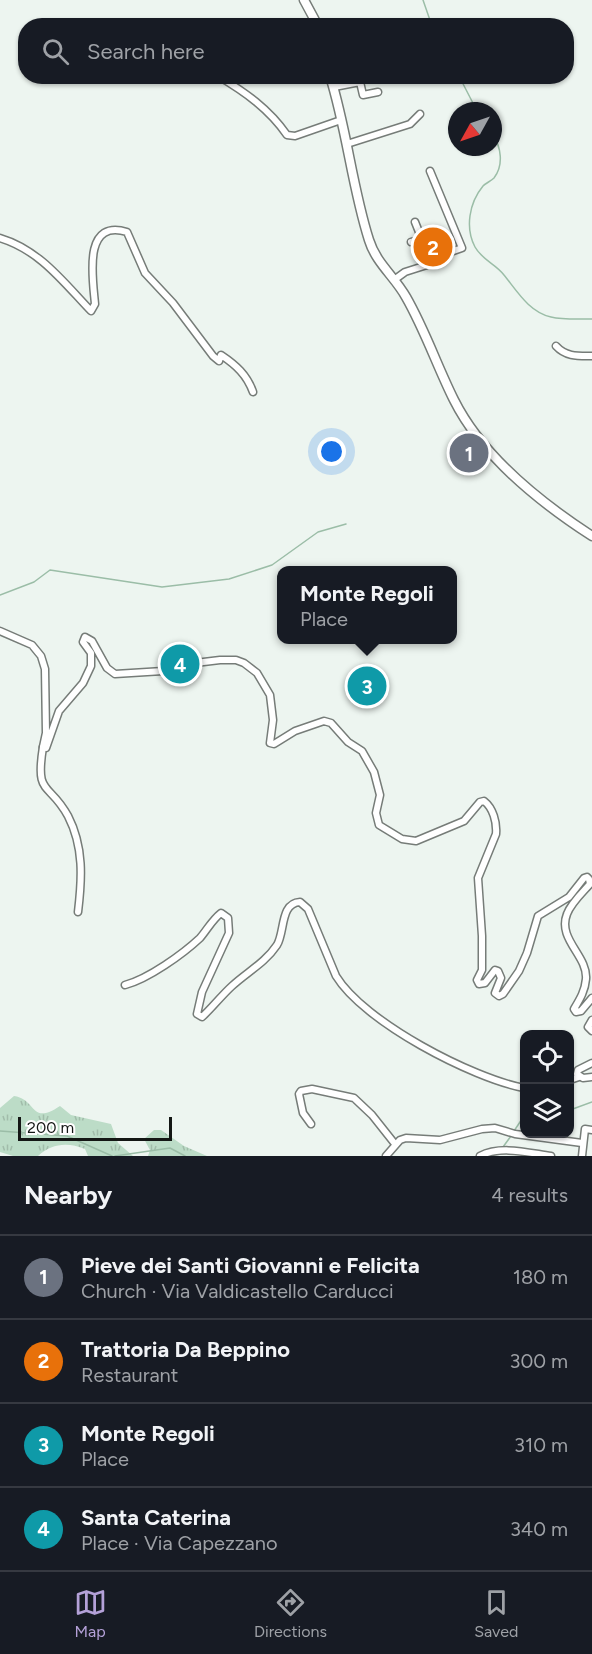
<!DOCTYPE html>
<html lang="en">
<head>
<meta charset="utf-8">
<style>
  :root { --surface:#171b24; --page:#20242c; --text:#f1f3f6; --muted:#9ea1a6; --line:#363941; --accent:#b4a1d8 }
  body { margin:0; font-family:Figtree,sans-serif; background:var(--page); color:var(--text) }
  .controls { position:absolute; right:18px; bottom:18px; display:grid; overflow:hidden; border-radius:12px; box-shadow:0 2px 4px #0004 }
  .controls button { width:54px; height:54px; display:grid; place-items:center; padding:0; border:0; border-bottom:2px solid var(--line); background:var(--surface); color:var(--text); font:30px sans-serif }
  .compass { position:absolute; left:448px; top:102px; width:54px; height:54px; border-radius:50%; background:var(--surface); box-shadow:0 2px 4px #0004; rotate:230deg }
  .scale { position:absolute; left:18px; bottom:15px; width:154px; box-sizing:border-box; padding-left:6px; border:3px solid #141715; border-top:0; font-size:16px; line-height:21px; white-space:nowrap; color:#141715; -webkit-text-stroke:4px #fff; paint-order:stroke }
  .you { position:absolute; left:332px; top:452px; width:21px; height:21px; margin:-15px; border:4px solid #fff; border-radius:50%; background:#1a73e8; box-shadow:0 0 0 9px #1a73e833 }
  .badge { display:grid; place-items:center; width:39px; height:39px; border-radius:50%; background:var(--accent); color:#fff; font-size:20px; font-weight:700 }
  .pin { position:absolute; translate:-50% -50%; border:3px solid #fff; box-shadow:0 2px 6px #0006 }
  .popup { position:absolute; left:277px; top:566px; width:180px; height:78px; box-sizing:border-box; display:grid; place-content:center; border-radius:12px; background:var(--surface); filter:drop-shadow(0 2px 4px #0005); font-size:20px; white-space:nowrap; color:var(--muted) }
  .popup b { font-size:22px; color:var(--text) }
  .popup::after { content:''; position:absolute; left:50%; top:100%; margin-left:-12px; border:12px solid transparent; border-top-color:var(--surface) }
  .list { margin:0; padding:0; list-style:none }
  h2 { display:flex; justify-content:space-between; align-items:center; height:78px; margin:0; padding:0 24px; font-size:26px }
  h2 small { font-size:20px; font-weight:400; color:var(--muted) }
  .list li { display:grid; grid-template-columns:39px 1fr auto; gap:18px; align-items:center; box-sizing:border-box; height:84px; padding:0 24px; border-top:2px solid var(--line) }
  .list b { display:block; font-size:22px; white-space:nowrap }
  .list p { margin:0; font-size:20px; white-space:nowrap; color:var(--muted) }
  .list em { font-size:20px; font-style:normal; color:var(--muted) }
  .icon { flex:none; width:33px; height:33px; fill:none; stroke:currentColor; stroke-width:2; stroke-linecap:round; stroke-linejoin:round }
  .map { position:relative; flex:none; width:592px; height:1156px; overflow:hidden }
  .search { position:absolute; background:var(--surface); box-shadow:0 2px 4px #0004; left:18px; right:18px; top:18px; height:66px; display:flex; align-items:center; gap:15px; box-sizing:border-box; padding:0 21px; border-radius:24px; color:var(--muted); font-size:22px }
  .sheet { height:414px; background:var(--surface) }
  nav { display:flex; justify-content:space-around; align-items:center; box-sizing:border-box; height:84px; border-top:2px solid var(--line); background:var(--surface); font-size:16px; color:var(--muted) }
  nav a { display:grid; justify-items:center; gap:3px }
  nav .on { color:var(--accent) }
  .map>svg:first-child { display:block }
  .grass { fill:url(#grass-tufts) }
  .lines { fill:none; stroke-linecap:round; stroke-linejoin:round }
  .stream { stroke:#9bbda7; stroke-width:1.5 }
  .street-casing { stroke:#767c78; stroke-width:9 }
  .secondary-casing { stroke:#767c78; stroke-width:11 }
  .street { stroke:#fff; stroke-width:6 }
  .secondary { stroke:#fff; stroke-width:8 }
</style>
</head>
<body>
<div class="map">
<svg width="592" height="1156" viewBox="0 0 592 1156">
  <defs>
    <pattern id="grass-tufts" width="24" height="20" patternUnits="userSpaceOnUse" patternTransform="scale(1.5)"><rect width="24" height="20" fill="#bcdcc7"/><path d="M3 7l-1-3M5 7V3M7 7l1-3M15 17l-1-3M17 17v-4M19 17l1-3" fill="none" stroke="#a1bcaa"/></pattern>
  </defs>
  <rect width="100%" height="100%" fill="#edf5f0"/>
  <!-- grass -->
  <g class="grass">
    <path d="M14 1096C37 1099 30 1126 60 1106L71 1115 111 1124 118 1143 133 1156H88L85 1149C68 1142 52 1143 38 1156H13L0 1152V1108Z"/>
    <polygon points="154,1130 161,1130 184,1146 207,1156 148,1156 150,1150 144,1139"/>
  </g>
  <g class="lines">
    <!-- stream -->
    <g class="stream">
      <polyline points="423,0 432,26"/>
      <polyline points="459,76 477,111"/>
      <path d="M493 135C501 147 504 165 494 178 491 181 486 183 483 186 469 203 465 228 475 247 482 260 496 264 504 275 517 291 529 312 551 317 563 320 579 319 592 319"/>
      <polyline points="0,595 34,582 50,570 162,587 229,579 272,565 318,532 346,524"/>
      <polyline points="570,1110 592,1102"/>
      <polyline points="0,1131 67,1136 112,1156"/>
      <polyline points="514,1131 524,1116"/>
      <polyline points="503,1147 511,1136"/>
      <polyline points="115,1156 170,1148 185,1156"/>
    </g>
    <defs>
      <g id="street">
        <path d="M218 76C245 92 269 109 287 135L295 136 341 120"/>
        <polyline points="334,87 360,82 363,95 378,92"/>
        <polyline points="347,144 410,124 420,114"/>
        <polyline points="415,222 431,262"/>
        <path d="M0 238C40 250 64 283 91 311L95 304C93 280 82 218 127 232L145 273 173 303 213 356 219 361 221 355C236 365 247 375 253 392"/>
        <polyline points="411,242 422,239"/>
        <polyline points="394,280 405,272 427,265 439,256 462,248 430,171"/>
        <path d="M556 346C566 357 578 356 592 356"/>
        <path d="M0 631 32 645 41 656 45 669 46 733 43 747 46 748 59 711 83 683 91 666V653L83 642 85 637 92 641 107 668 115 674 163 671 187 664 220 660H236L244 663 257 673 270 695 273 720 270 743 274 744 295 731 324 721 331 723 348 742 362 751 374 772 380 795 376 813 379 825 402 839 416 841 464 821 480 802 484 801C493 808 497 822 496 834L478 878 482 936V970L477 980 479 984 485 983 495 970 498 971 501 978 495 993 499 996 503 994 519 971 527 953 538 916 569 897 584 878 587 877 589 879 590 884C582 893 571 903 567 914 557 939 588 956 586 979 585 991 580 999 574 1009L576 1012 581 1011 592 998"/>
        <path d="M43 747C35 797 49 781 68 816 84 847 82 879 78 912"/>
        <path d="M125 985C148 979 183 954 200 938 207 930 212 920 221 913L228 918 229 933 202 992 197 1014 202 1017C212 1008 221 996 232 986 247 972 265 963 277 945 285 932 280 903 300 902L308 909 336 976C364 1022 472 1078 524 1088"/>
        <polyline points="592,1020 588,1027 592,1031"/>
        <polyline points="592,1063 578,1070 577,1074 583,1078 592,1077"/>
        <polyline points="570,1080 579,1077"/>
        <polyline points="311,1124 303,1113 299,1094 301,1091 312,1089 354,1098 372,1115 395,1144"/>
        <polyline points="386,1156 400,1140 406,1138 440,1140 482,1129 495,1128 515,1134 582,1143"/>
        <path d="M480 1156C501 1145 529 1153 551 1156"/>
        <polyline points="582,1156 585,1129 592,1130"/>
      </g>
      <g id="secondary">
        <polyline points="304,0 318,26"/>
        <path d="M330 76C347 130 352 187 369 240 376 263 395 277 406 297 425 330 437 366 454 400 482 456 541 503 592 536"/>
      </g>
    </defs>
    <!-- street casing -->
    <use href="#street" class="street-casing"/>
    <!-- secondary casing -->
    <use href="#secondary" class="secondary-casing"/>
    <!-- street -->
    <use href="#street" class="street"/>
    <!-- secondary -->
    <use href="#secondary" class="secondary"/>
  </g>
</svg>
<div class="controls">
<button><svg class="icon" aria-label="locate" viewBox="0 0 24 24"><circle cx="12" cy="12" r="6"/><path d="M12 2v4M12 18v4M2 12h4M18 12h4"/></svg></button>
<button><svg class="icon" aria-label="layers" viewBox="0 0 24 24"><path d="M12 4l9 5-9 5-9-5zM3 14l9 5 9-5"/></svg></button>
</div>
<svg class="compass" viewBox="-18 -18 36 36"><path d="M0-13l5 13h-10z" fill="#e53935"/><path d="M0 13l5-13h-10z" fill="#9ea1a6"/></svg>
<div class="scale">200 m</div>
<div class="you"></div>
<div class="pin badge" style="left:469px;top:453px;background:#6b7280">1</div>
<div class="pin badge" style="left:433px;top:247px;background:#e8710a">2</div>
<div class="pin badge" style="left:367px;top:686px;background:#0f9aa8">3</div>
<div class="popup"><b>Monte Regoli</b>Place</div>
<div class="pin badge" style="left:180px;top:664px;background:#0f9aa8">4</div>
<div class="search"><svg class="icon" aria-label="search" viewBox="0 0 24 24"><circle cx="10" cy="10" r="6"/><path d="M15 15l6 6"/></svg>Search here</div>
</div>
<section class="sheet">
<h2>Nearby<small>4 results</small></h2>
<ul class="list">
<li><span class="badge" style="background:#6b7280">1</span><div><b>Pieve dei Santi Giovanni e Felicita</b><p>Church · Via Valdicastello Carducci</p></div><em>180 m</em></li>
<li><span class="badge" style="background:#e8710a">2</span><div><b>Trattoria Da Beppino</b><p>Restaurant</p></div><em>300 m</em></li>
<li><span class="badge" style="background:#0f9aa8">3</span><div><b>Monte Regoli</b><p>Place</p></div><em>310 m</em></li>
<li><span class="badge" style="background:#0f9aa8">4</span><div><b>Santa Caterina</b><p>Place · Via Capezzano</p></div><em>340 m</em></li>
</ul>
</section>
<nav>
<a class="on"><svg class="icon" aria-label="map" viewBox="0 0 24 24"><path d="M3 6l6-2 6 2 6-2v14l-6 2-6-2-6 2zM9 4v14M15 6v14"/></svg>Map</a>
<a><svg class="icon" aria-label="directions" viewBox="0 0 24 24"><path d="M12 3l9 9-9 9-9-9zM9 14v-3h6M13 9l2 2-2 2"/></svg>Directions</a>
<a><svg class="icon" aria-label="saved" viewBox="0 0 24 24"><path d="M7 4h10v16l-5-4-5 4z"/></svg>Saved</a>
</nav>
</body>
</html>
